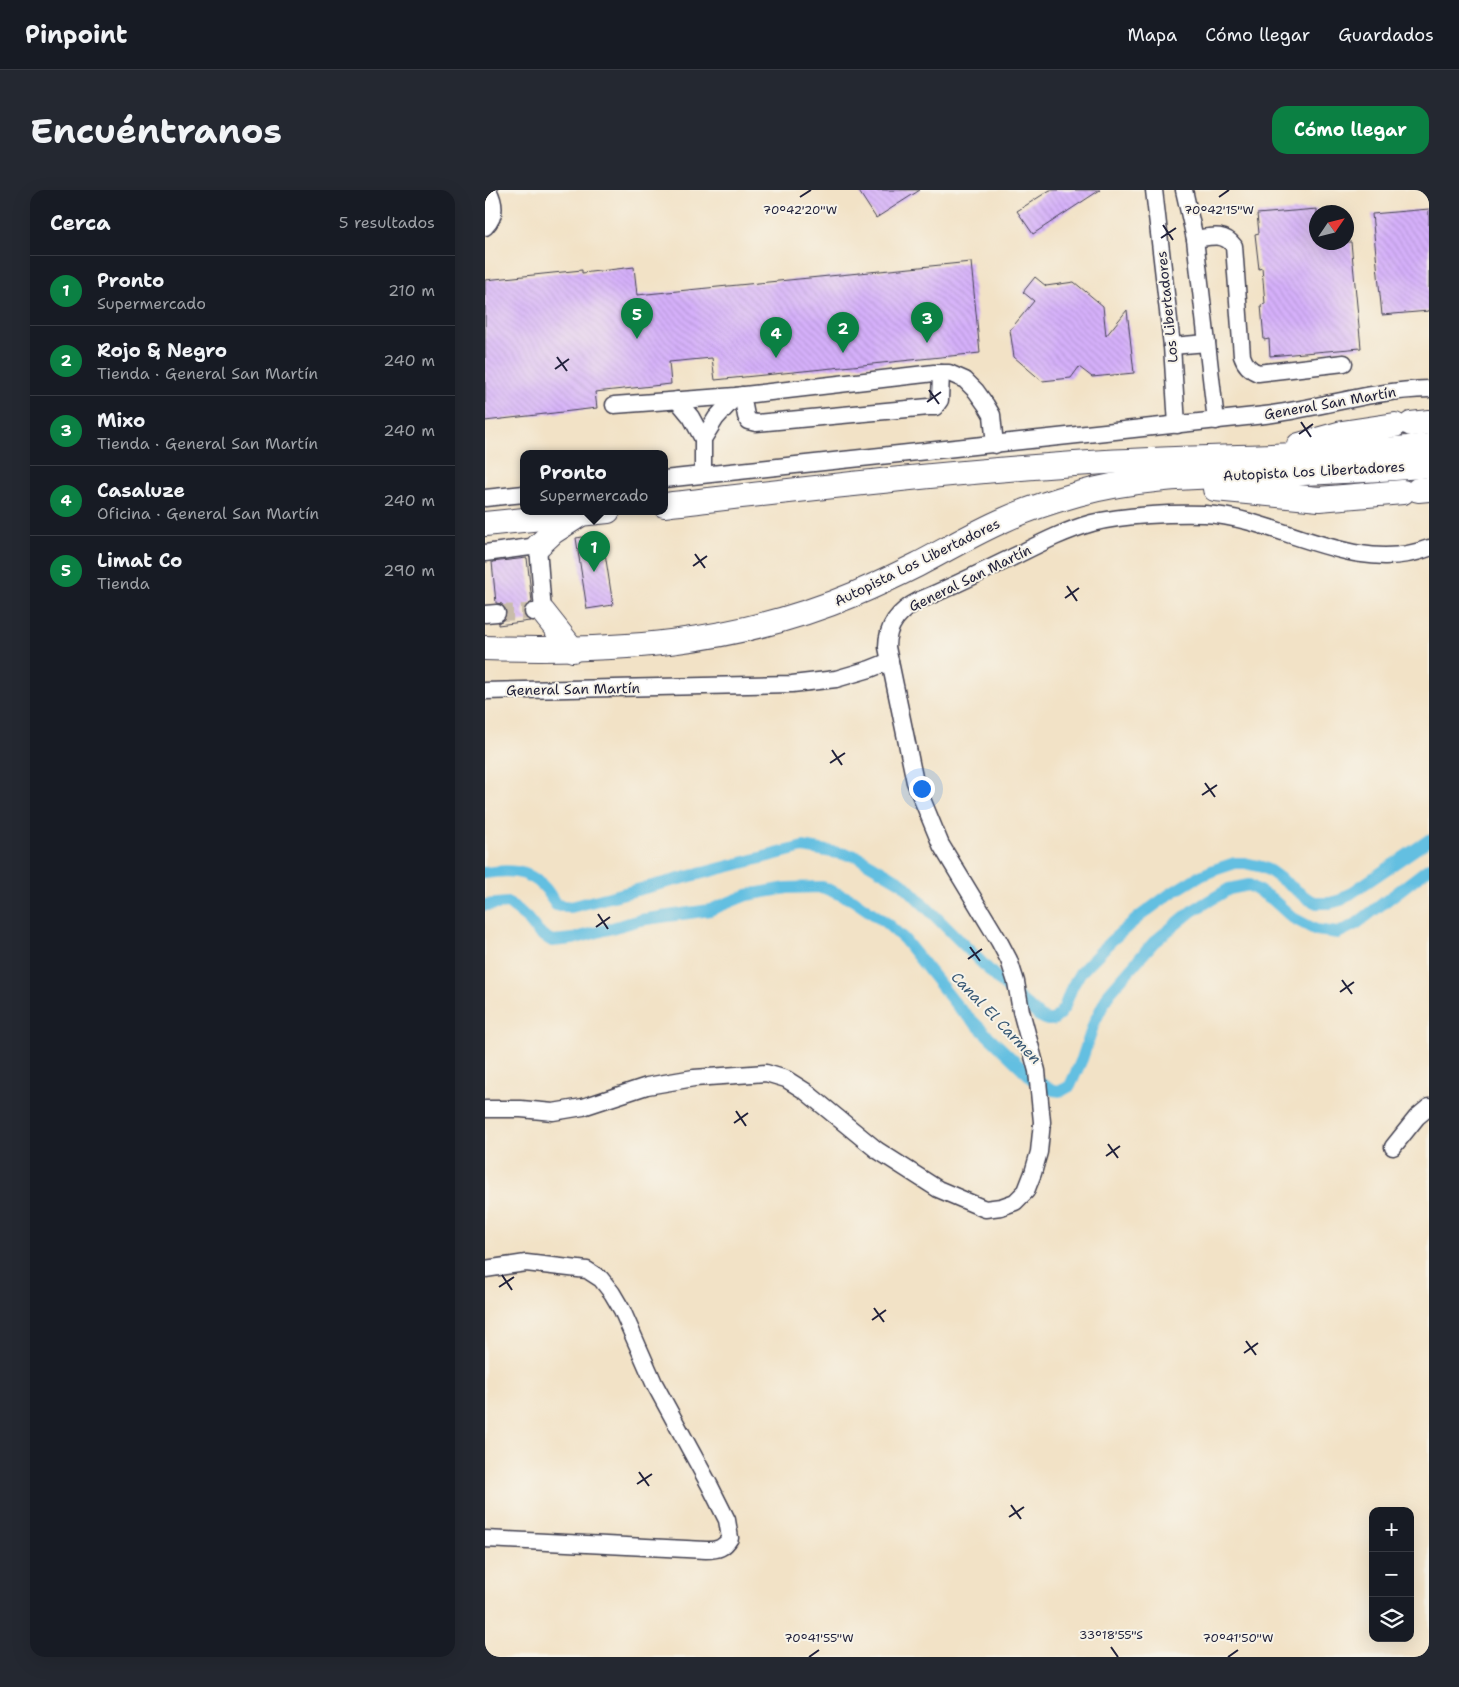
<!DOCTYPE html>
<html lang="es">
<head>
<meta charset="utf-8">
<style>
  :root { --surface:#171b24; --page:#242831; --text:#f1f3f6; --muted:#9ea1a6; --line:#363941; --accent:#0b8043 }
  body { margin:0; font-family:"Shantell Sans",sans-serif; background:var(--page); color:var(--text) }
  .controls { position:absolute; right:15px; bottom:15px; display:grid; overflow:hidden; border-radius:10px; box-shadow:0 5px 20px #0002 }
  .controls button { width:45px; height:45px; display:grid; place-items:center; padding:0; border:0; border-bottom:1px solid var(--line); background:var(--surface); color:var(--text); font:25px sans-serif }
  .compass { position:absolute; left:824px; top:15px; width:45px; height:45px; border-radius:50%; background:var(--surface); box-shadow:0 5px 20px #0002; rotate:55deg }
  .you { position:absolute; left:436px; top:598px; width:18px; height:18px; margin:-12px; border:4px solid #fff; border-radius:50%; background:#1a73e8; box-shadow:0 0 0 8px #1a73e833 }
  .badge { display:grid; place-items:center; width:32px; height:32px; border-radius:50%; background:var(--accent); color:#fff; font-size:16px; font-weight:700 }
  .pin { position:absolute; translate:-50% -41px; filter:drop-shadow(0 1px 2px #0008) }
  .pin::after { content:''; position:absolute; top:26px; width:18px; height:15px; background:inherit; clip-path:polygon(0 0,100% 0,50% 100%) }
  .popup { position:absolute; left:35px; top:260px; width:148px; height:65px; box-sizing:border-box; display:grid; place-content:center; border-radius:10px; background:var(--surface); filter:drop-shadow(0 1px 4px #0005); font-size:16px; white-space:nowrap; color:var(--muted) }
  .popup b { font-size:19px; color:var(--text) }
  .popup::after { content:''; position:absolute; left:50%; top:100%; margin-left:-10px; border:10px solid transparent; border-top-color:var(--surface) }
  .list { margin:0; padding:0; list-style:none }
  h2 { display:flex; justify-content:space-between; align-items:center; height:65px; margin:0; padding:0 20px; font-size:21px }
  h2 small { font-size:16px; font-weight:400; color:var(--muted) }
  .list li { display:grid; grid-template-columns:32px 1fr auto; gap:15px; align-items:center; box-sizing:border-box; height:70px; padding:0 20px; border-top:1px solid var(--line) }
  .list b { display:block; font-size:19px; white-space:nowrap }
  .list p { margin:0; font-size:16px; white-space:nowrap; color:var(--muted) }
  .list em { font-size:16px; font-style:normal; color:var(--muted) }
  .icon { flex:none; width:28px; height:28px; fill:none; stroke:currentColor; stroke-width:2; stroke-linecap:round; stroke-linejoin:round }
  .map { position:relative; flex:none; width:944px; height:1467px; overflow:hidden; border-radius:15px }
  header { display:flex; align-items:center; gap:30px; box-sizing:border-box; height:70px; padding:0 25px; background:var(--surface); border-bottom:1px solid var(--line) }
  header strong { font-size:24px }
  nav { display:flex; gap:28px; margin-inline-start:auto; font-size:18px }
  .intro { display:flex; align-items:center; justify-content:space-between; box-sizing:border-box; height:120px; padding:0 30px }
  h1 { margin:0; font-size:35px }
  .button { padding:12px 22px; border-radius:15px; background:var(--accent); color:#fff; font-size:18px; font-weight:700 }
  main { display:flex; gap:30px; padding:0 30px }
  aside { flex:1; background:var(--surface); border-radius:15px; box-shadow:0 5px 20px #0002 }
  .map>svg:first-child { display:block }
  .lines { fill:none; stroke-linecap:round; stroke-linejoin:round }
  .canal { stroke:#63bfe1; stroke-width:12 }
  .building { fill:url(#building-back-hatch) }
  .minor-tunnel { stroke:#c8bcaa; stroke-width:16; stroke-dasharray:16 8; stroke-linecap:butt }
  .minor-casing { stroke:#413f50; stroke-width:19 }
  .highway-casing { stroke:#413f50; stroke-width:26 }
  .minor { stroke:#fff; stroke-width:16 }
  .highway { stroke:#fff; stroke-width:24 }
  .ticks { fill:none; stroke:#22223b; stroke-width:2 }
  .labels { text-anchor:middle; stroke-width:4; stroke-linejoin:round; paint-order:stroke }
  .street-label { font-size:14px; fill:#22223b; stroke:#f7f3e8 }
  .water-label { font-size:15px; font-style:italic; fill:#395975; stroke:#f7f3e8 }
  .ticks-label { font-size:12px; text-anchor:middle; fill:#22223b; stroke:#f7f3e8; stroke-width:4; stroke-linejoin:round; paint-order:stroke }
</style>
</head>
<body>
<header>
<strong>Pinpoint</strong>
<nav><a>Mapa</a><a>Cómo llegar</a><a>Guardados</a></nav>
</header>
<div class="intro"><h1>Encuéntranos</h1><a class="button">Cómo llegar</a></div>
<main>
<aside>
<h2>Cerca<small>5 resultados</small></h2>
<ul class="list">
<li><span class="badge">1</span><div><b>Pronto</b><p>Supermercado</p></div><em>210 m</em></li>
<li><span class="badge">2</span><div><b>Rojo &amp; Negro</b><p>Tienda · General San Martín</p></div><em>240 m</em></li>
<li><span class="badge">3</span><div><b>Mixo</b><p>Tienda · General San Martín</p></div><em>240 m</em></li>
<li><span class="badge">4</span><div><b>Casaluze</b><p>Oficina · General San Martín</p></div><em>240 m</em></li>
<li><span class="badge">5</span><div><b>Limat Co</b><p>Tienda</p></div><em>290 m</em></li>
</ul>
</aside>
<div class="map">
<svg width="944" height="1467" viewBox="0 0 944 1467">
  <defs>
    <pattern id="building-back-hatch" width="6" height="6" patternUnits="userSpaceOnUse" patternTransform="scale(1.25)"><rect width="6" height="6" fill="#d5b0fa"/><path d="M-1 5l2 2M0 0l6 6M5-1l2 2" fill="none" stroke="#b797d7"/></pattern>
  </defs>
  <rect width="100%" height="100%" fill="#f7f3e8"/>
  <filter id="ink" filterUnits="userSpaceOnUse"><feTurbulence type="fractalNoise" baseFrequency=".02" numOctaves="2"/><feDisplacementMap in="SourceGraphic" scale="10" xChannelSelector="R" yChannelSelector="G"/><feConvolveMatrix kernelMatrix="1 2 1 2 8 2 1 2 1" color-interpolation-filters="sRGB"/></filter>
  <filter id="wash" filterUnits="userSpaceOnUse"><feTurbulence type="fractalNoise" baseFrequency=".0096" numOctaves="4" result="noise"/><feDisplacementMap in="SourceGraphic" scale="20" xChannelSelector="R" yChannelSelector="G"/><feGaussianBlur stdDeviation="1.12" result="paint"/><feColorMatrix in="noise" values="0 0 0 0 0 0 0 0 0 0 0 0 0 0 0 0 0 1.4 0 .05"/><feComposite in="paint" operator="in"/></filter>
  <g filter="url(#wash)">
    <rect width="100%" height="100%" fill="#f2e2c6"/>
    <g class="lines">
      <!-- canal -->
      <g class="canal">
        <path d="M0 683C21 680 43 679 58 696 64 701 67 709 71 715L86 717 318 657 371 666 417 693 517 793 554 826 562 830H568L572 827 579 818 587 797 595 783 626 751 655 726 685 704 711 688 729 680 750 673H760L777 677 785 681 823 709 832 713H845L856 710 944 650"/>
        <polyline points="0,715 23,713 41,727 54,743 67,751 88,749 155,730 225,720 262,705 302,698 337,697 368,710 400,732 419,749 473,817 549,890 568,900 576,901 585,896 597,869 609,833 624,803 669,752 707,721 744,699 764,695 787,709 808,728 831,740 853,743 871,734 944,678"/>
      </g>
    </g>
    <g id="blocks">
      <!-- building -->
      <g class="building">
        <polygon points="373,0 435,0 391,28"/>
        <polygon points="565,0 615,0 548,44 532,21"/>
        <polygon points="832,19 832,52 866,52 876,158 785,166 784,149 779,150 776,115 780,114 777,78 774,79 770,44 774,43 772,24"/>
        <polygon points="944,19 944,121 897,125 887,24"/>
        <polygon points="486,72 495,163 230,190 227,168 184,172 186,194 110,202 112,218 0,231 0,90 97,80 97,83 149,77 152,105"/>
        <polygon points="550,87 561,96 589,92 618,116 621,146 642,120 649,183 607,187 594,177 586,188 557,191 529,167 525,140 549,111 538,102"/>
        <polygon points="117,344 128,415 102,419 91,348"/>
        <polygon points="42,368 47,412 40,417 38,422 40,427 45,431 13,435 13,433 21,428 22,422 17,414 11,413 7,372"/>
      </g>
    </g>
  </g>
  <g filter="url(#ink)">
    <use href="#blocks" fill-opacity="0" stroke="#413f50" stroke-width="1"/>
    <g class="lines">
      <!-- minor-tunnel -->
      <polyline class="minor-tunnel" points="12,423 48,422"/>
      <defs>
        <g id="minor">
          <polyline points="669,0 687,156 692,235"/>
          <polyline points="699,0 710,49 731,231"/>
          <path d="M0 37C11 26 10 13 3 0"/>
          <path d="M710 49C725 47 739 42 749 56L757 166C760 175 765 180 773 183L859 173"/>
          <polyline points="687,156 722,153"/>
          <polyline points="257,205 261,226 263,231 271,233 444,217 450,217 455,210 456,183"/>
          <polyline points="192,210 206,227 218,249"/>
          <polyline points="129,215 251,206 449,183 464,183 480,190 491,201 501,215 507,225 510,255"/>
          <polyline points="218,284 218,249 231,228 251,206"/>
          <path d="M179 289 780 225C835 218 888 200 944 199"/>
          <polyline points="0,308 39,304"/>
          <polyline points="0,363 53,356 58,422 48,422"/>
          <polyline points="0,424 12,423"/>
          <polyline points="0,501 307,494 351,489 385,479 405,471"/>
          <path d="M0 919H36L68 922 98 917 162 896 209 888 281 883 301 889 320 901 392 960 453 999 500 1019 516 1017 530 1012 541 1001 548 983 554 962 557 932 552 881 536 821 531 792 524 770 514 751 456 655 430 592 402 457C402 434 415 420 435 410 469 396 501 380 534 364 558 352 582 340 607 333 639 325 687 323 720 324 794 328 870 387 944 358"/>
          <polyline points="908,957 932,927 944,917"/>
          <path d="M0 1079 41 1073 102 1080 116 1089 127 1103 137 1120 169 1193 225 1296 242 1330 245 1348C239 1358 233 1360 221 1360L0 1349"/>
        </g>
        <g id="highway">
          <polyline points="926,234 944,232"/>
          <polyline points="814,255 857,243 910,235"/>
          <polyline points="730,299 834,309 918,302"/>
          <polyline points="933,300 944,299"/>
          <path d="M179 315C321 299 463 282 605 273 718 266 831 268 944 256"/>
          <polyline points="0,334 123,321"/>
          <polyline points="53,356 68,342 93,326"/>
          <polyline points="58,422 88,460"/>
          <path d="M0 458C129 462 249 455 370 404 391 395 412 385 432 375 461 360 489 343 519 330 543 319 568 311 593 304 649 288 706 287 763 285 823 283 884 281 944 275"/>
        </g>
      </defs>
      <!-- minor casing -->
      <use href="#minor" class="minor-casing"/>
      <!-- highway casing -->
      <use href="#highway" class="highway-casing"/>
      <!-- minor -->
      <use href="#minor" class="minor"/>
      <!-- highway -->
      <use href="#highway" class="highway"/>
    </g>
  </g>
  <!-- ticks -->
  <path class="ticks" d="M315 7 326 0M734 7 744 0M678 35 688 50M676 48 691 38M72 167 82 181M70 179 84 169M444 200 454 214M442 212 456 202M816 232 826 247M814 244 828 234M210 364 220 378M208 376 222 366M582 396 592 411M580 408 594 398M347 560 357 575M345 573 360 563M720 593 730 607M717 605 732 595M113 724 123 739M111 737 125 727M485 757 495 771M483 769 497 759M857 790 867 804M855 802 869 792M251 921 261 936M249 933 263 923M623 954 633 968M621 966 635 956M17 1085 27 1100M14 1097 29 1087M389 1118 399 1132M387 1130 401 1120M761 1151 771 1165M759 1163 773 1153M154 1282 164 1296M152 1294 167 1284M526 1315 536 1329M524 1327 539 1317M626 1457 633 1467M324 1467 334 1460M743 1467 753 1460"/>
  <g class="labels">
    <!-- street labels -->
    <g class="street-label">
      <text transform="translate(682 117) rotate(-96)" y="5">Los Libertadores</text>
      <text transform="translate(845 213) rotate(-10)" y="5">General San Martín</text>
      <text transform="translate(829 281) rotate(-3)" y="5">Autopista Los Libertadores</text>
      <text transform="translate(432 372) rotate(-26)" y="5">Autopista Los Libertadores</text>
      <text transform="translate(485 388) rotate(-26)" y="5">General San Martín</text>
      <text transform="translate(88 499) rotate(-1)" y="5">General San Martín</text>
    </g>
    <!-- water labels -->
    <g class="water-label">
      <text transform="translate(511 828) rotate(46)" y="5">Canal El Carmen</text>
    </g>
  </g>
  <g class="ticks-label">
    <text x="315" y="24">70°42'20"W</text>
    <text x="734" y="24">70°42'15"W</text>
    <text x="626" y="1449">33°18'55"S</text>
    <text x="334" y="1452">70°41'55"W</text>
    <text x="753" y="1452">70°41'50"W</text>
  </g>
</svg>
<div class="controls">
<button>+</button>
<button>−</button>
<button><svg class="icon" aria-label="layers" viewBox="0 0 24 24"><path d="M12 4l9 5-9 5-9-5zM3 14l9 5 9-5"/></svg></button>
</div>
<svg class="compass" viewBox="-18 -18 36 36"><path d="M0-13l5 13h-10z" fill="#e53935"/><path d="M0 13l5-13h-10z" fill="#9ea1a6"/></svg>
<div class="you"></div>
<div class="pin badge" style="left:109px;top:382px">1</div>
<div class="popup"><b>Pronto</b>Supermercado</div>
<div class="pin badge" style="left:358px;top:163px">2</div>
<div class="pin badge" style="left:442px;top:153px">3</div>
<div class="pin badge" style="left:291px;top:168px">4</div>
<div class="pin badge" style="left:152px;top:149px">5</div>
</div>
</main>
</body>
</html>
